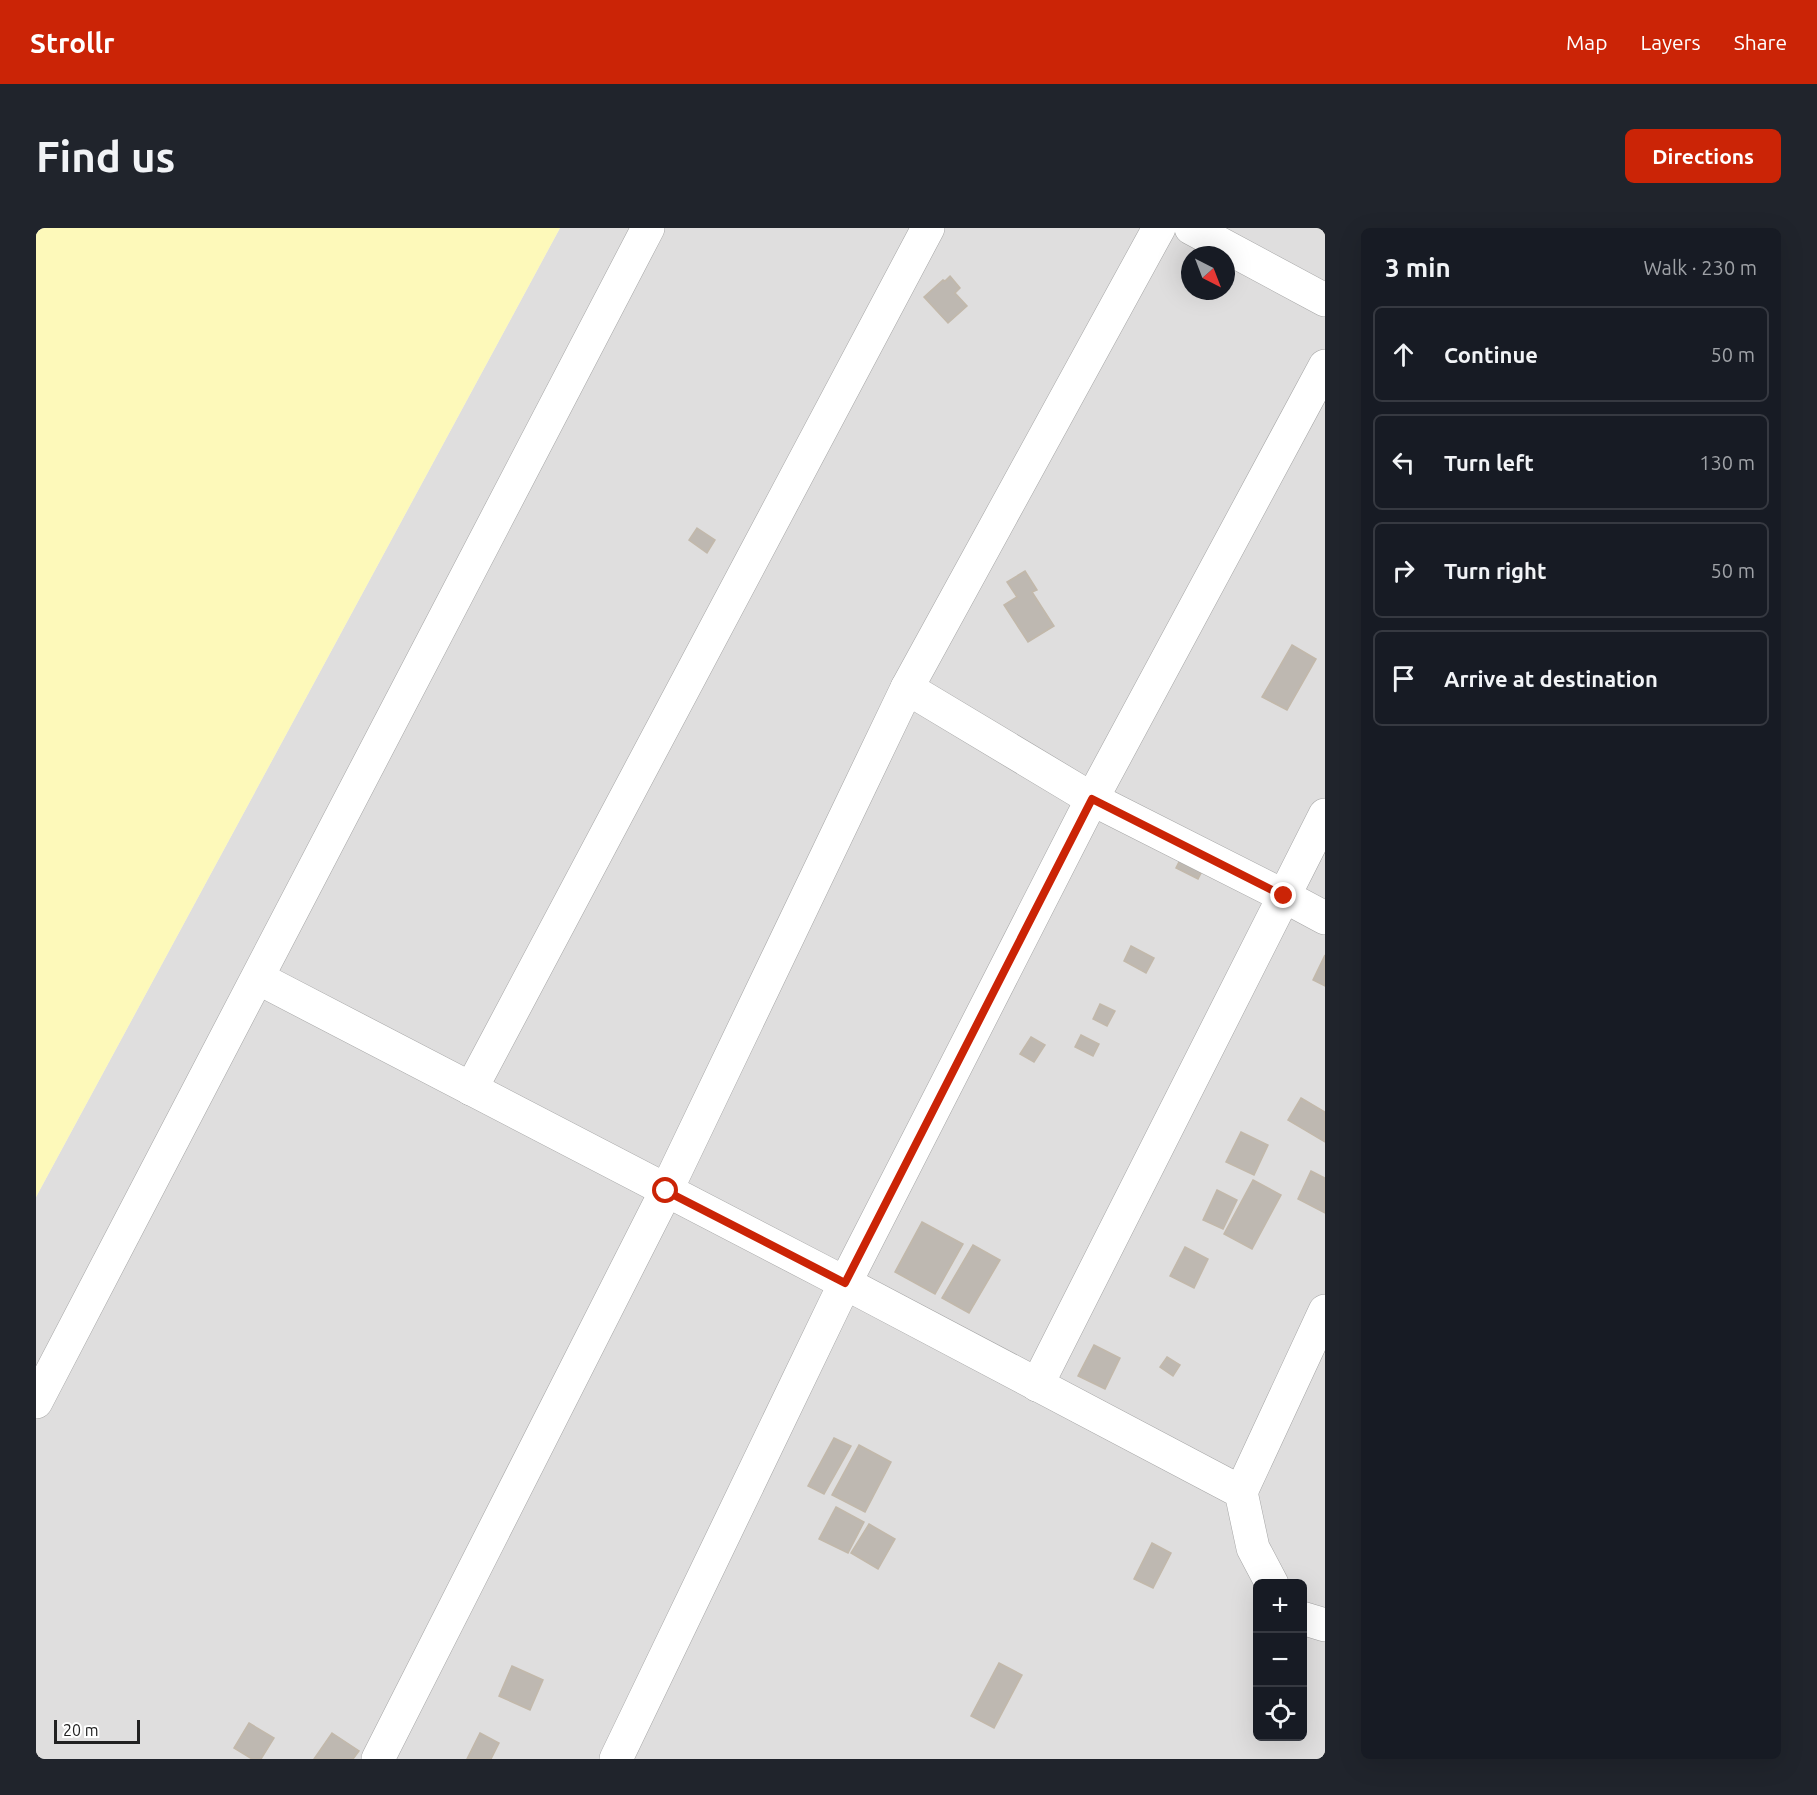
<!DOCTYPE html>
<html lang="en">
<head>
<meta charset="utf-8">
<style>
  :root { --surface:#171b24; --page:#20242c; --text:#f1f3f6; --muted:#9ea1a6; --line:#363941; --accent:#cb2406 }
  body { margin:0; font-family:Ubuntu,sans-serif; background:var(--page); color:var(--text) }
  .controls { position:absolute; right:18px; bottom:18px; display:grid; overflow:hidden; border-radius:9px; box-shadow:0 6px 24px #0002 }
  .controls button { width:54px; height:54px; display:grid; place-items:center; padding:0; border:0; border-bottom:2px solid var(--line); background:var(--surface); color:var(--text); font:30px sans-serif }
  .compass { position:absolute; left:1145px; top:18px; width:54px; height:54px; border-radius:50%; background:var(--surface); box-shadow:0 6px 24px #0002; rotate:138deg }
  .scale { position:absolute; left:18px; bottom:15px; width:86px; box-sizing:border-box; padding-left:6px; border:3px solid #212121; border-top:0; font-size:16px; line-height:21px; white-space:nowrap; color:#212121; -webkit-text-stroke:4px #fff; paint-order:stroke }
  .stop { position:absolute; width:18px; height:18px; margin:-14px; border:4px solid #cb2406; border-radius:50%; background:#fff }
  .stop.end { background:#cb2406; border-color:#fff; box-shadow:0 2px 6px #0008 }
  .list { margin:0; padding:0; list-style:none }
  h2 { display:flex; justify-content:space-between; align-items:center; height:78px; margin:0; padding:0 24px; font-size:26px }
  h2 small { font-size:20px; font-weight:400; color:var(--muted) }
  .list li { display:grid; grid-template-columns:39px 1fr auto; gap:18px; align-items:center; box-sizing:border-box; height:96px; margin:0 12px 12px; padding:0 12px; border:2px solid var(--line); border-radius:9px }
  .list b { display:block; font-size:22px; white-space:nowrap }
  .list em { font-size:20px; font-style:normal; color:var(--muted) }
  .icon { flex:none; width:33px; height:33px; fill:none; stroke:currentColor; stroke-width:2; stroke-linecap:round; stroke-linejoin:round }
  .map { position:relative; flex:none; width:1289px; height:1531px; overflow:hidden; border-radius:9px }
  header { display:flex; align-items:center; gap:36px; box-sizing:border-box; height:84px; padding:0 30px; background:var(--accent); color:#fff }
  header strong { font-size:28px }
  nav { display:flex; gap:33px; margin-inline-start:auto; font-size:21px }
  .intro { display:flex; align-items:center; justify-content:space-between; box-sizing:border-box; height:144px; padding:0 36px }
  h1 { margin:0; font-size:42px }
  .button { padding:15px 27px; border-radius:9px; background:var(--accent); color:#fff; font-size:21px; font-weight:700 }
  main { display:flex; gap:36px; padding:0 36px }
  aside { flex:1; background:var(--surface); border-radius:9px; box-shadow:0 6px 24px #0002 }
  .map>svg:first-child { display:block }
  .residential { fill:#dfdede; fill-rule:evenodd }
  .sand { fill:#fdf9ba }
  .building { fill:#beb8b1; stroke:#c2b8aa; stroke-width:1.5 }
  .lines { fill:none; stroke-linecap:round; stroke-linejoin:round }
  .minor-casing { stroke:#a5a5a5; stroke-width:34 }
  .minor { stroke:#fff; stroke-width:33 }
  .route { stroke:#cb2406; stroke-width:8 }
</style>
</head>
<body>
<header>
<strong>Strollr</strong>
<nav><a>Map</a><a>Layers</a><a>Share</a></nav>
</header>
<div class="intro"><h1>Find us</h1><a class="button">Directions</a></div>
<main>
<div class="map">
<svg width="1289" height="1531" viewBox="0 0 1289 1531">
  <rect width="100%" height="100%" fill="#f1efe8"/>
  <!-- residential -->
  <path class="residential" d="M524 0H1289V1531H0V969ZM1154 27H1190V63H1154ZM1222 1356H1266V1508H1222Z"/>
  <!-- sand -->
  <polygon class="sand" points="0,0 524,0 0,969"/>
  <!-- building -->
  <g class="building">
    <polygon points="914,48 924,60 919,65 931,78 912,95 888,69 907,52 909,53"/>
    <polygon points="661,300 679,312 671,325 653,312"/>
    <polygon points="989,343 1001,362 996,364 1018,398 992,414 968,377 981,369 971,354"/>
    <polygon points="1256,417 1280,431 1251,482 1226,469"/>
    <polygon points="1147,626 1169,637 1162,651 1140,640"/>
    <polygon points="1095,718 1118,730 1110,745 1088,733"/>
    <polygon points="1289,727 1289,758 1277,752"/>
    <polygon points="1064,776 1079,783 1071,798 1057,791"/>
    <polygon points="1045,807 1063,816 1057,828 1039,819"/>
    <polygon points="995,809 1009,817 998,834 984,826"/>
    <polygon points="1265,870 1289,884 1289,914 1252,892"/>
    <polygon points="1205,904 1232,917 1218,947 1190,934"/>
    <polygon points="1275,943 1289,950 1289,985 1262,971"/>
    <polygon points="1217,952 1245,967 1216,1021 1188,1006"/>
    <polygon points="1181,962 1201,972 1187,1001 1167,992"/>
    <polygon points="886,994 927,1016 899,1066 859,1044"/>
    <polygon points="937,1017 964,1032 933,1085 906,1070"/>
    <polygon points="1149,1019 1172,1031 1158,1060 1134,1048"/>
    <polygon points="1058,1117 1084,1130 1069,1161 1042,1148"/>
    <polygon points="1131,1129 1144,1137 1137,1148 1124,1139"/>
    <polygon points="798,1210 815,1218 788,1266 772,1258"/>
    <polygon points="823,1217 855,1234 829,1284 796,1267"/>
    <polygon points="800,1279 828,1294 812,1325 783,1311"/>
    <polygon points="833,1296 859,1311 842,1341 815,1325"/>
    <polygon points="1116,1315 1135,1325 1117,1360 1098,1351"/>
    <polygon points="963,1435 986,1447 958,1500 935,1488"/>
    <polygon points="476,1438 507,1452 494,1482 463,1468"/>
    <polygon points="213,1495 238,1510 225,1531 216,1531 198,1520"/>
    <polygon points="296,1505 323,1523 317,1531 278,1531"/>
    <polygon points="444,1505 463,1515 455,1531 431,1531"/>
  </g>
  <g class="lines">
    <defs>
      <g id="minor">
        <polyline points="1155,0 1289,72"/>
        <polyline points="871,460 1056,571 1248,668 1289,690"/>
        <polyline points="222,750 809,1055 1205,1264 1217,1320 1236,1356"/>
        <polyline points="435,861 892,0"/>
        <polyline points="1001,1157 1289,587"/>
        <polyline points="0,1174 612,0"/>
        <polyline points="1205,1264 1289,1083"/>
        <polyline points="1266,1390 1289,1397"/>
        <polyline points="342,1531 630,963 871,460 1123,0"/>
        <polyline points="580,1531 809,1055 1056,571 1289,138"/>
      </g>
    </defs>
    <!-- minor casing -->
    <use href="#minor" class="minor-casing"/>
    <!-- minor -->
    <use href="#minor" class="minor"/>
  </g>
  <g class="lines">
    <!-- route -->
    <polyline class="route" points="630,963 809,1055 1056,571 1248,668"/>
  </g>
</svg>
<div class="controls">
<button>+</button>
<button>−</button>
<button><svg class="icon" aria-label="locate" viewBox="0 0 24 24"><circle cx="12" cy="12" r="6"/><path d="M12 2v4M12 18v4M2 12h4M18 12h4"/></svg></button>
</div>
<svg class="compass" viewBox="-18 -18 36 36"><path d="M0-13l5 13h-10z" fill="#e53935"/><path d="M0 13l5-13h-10z" fill="#9ea1a6"/></svg>
<div class="scale">20 m</div>
<div class="stop" style="left:630px;top:963px"></div>
<div class="stop end" style="left:1248px;top:668px"></div>
</div>
<aside>
<h2>3 min<small>Walk · 230 m</small></h2>
<ul class="list">
<li><svg class="icon" aria-label="ahead" viewBox="0 0 24 24"><path d="M12 20V5M6 11l6-6 6 6"/></svg><div><b>Continue</b></div><em>50 m</em></li>
<li><svg class="icon" aria-label="left" viewBox="0 0 24 24"><path d="M17 20v-9H6M10 6l-5 5 5 5"/></svg><div><b>Turn left</b></div><em>130 m</em></li>
<li><svg class="icon" aria-label="right" viewBox="0 0 24 24"><path d="M7 20v-9h11M14 6l5 5-5 5"/></svg><div><b>Turn right</b></div><em>50 m</em></li>
<li><svg class="icon" aria-label="arrive" viewBox="0 0 24 24"><path d="M6 21V4h12l-3 4 3 4H6"/></svg><div><b>Arrive at destination</b></div></li>
</ul>
</aside>
</main>
</body>
</html>
